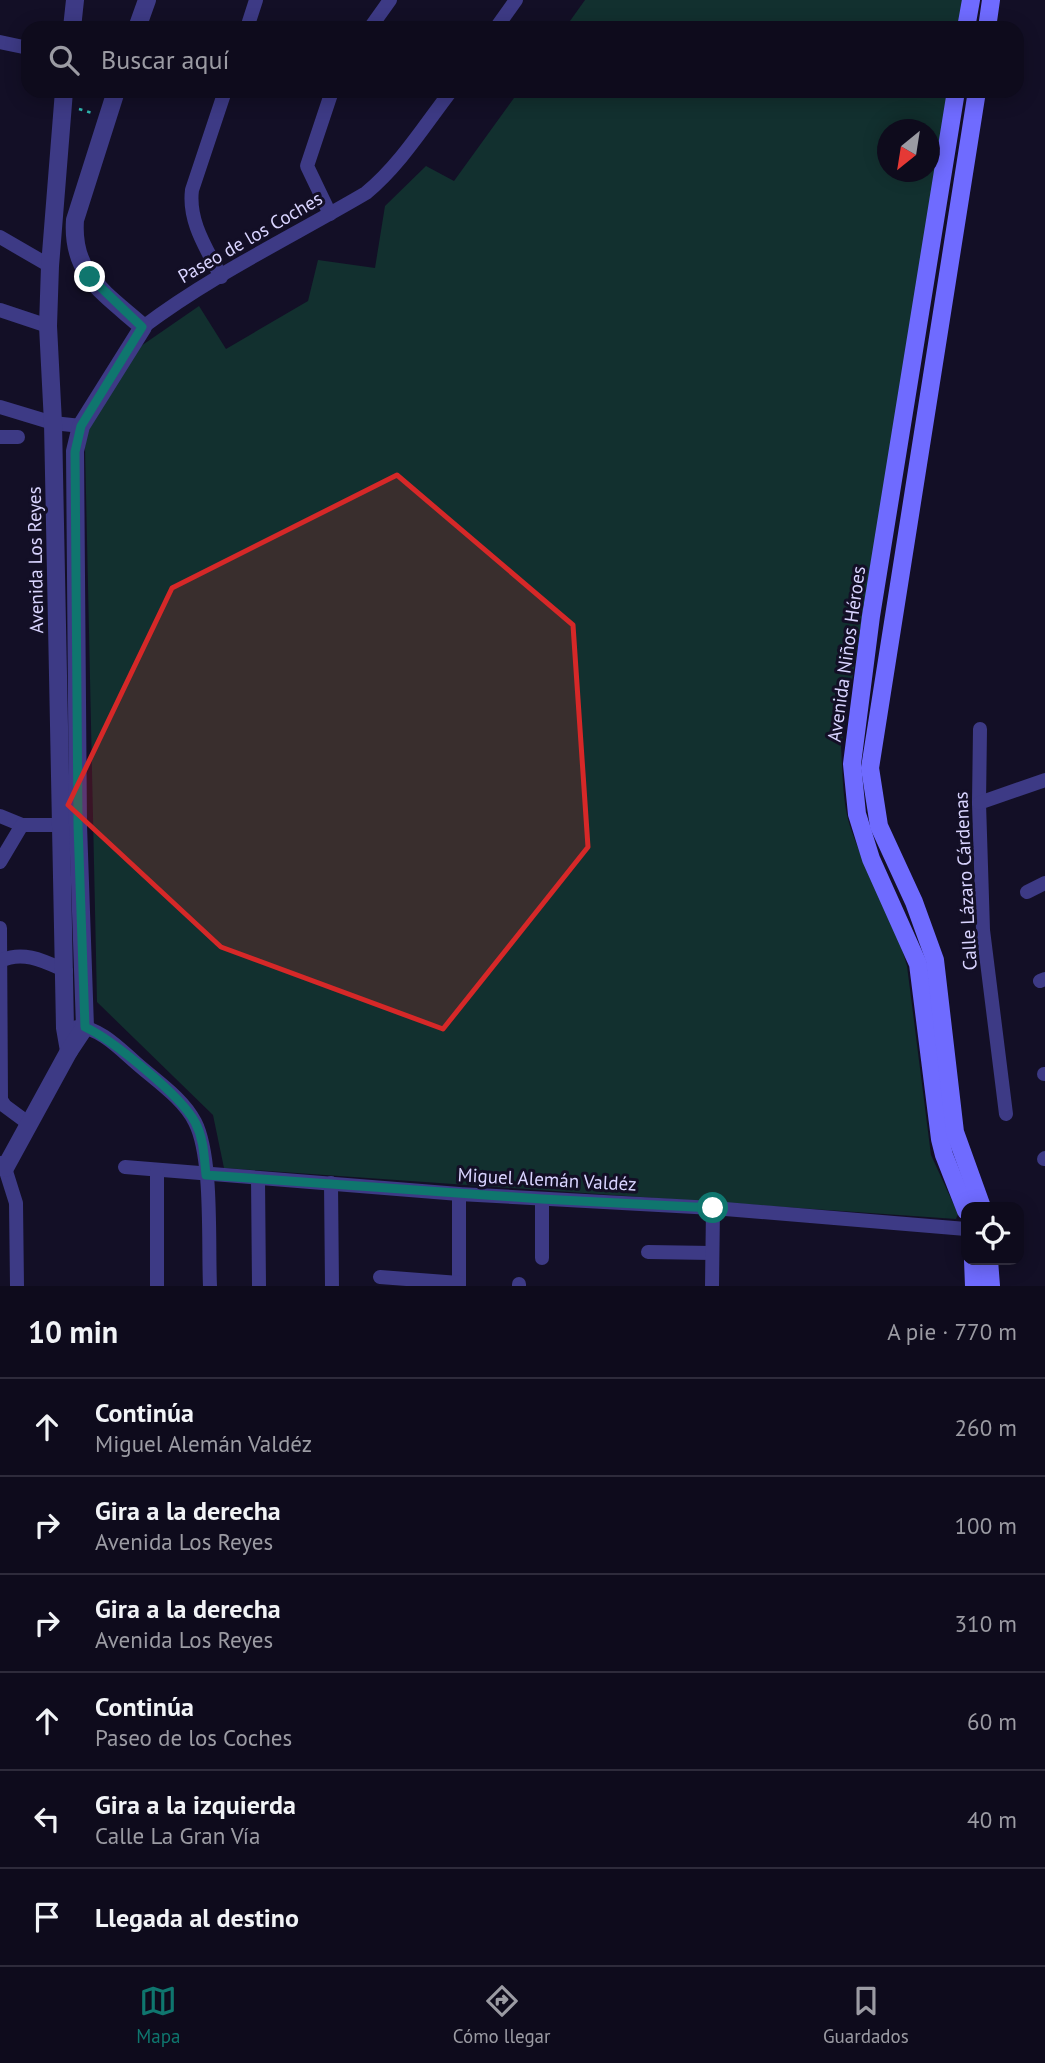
<!DOCTYPE html>
<html lang="es">
<head>
<meta charset="utf-8">
<style>
  :root { --surface:#0e0b1c; --page:#171425; --text:#f1f3f6; --muted:#9b9ba3; --line:#2e2b3b; --accent:#0f766e }
  body { margin:0; font-family:"PT Sans",sans-serif; background:var(--page); color:var(--text) }
  .controls { position:absolute; right:21px; bottom:21px; display:grid; overflow:hidden; border-radius:14px; box-shadow:0 4px 18px #0003 }
  .controls button { width:63px; height:63px; display:grid; place-items:center; padding:0; border:0; border-bottom:2px solid var(--line); background:var(--surface); color:var(--text); font:35px sans-serif }
  .compass { position:absolute; left:877px; top:119px; width:63px; height:63px; border-radius:50%; background:var(--surface); box-shadow:0 4px 18px #0003; rotate:210deg }
  .stop { position:absolute; width:21px; height:21px; margin:-16px; border:5px solid #0f766e; border-radius:50%; background:#fff }
  .stop.end { background:#0f766e; border-color:#fff; box-shadow:0 2px 7px #0008 }
  .list { margin:0; padding:0; list-style:none }
  h2 { display:flex; justify-content:space-between; align-items:center; height:91px; margin:0; padding:0 28px; font-size:30px }
  h2 small { font-size:23px; font-weight:400; color:var(--muted) }
  .list li { display:grid; grid-template-columns:46px 1fr auto; gap:21px; align-items:center; box-sizing:border-box; height:98px; padding:0 28px; border-top:2px solid var(--line) }
  .list b { display:block; font-size:26px; white-space:nowrap }
  .list p { margin:0; font-size:23px; white-space:nowrap; color:var(--muted) }
  .list em { font-size:23px; font-style:normal; color:var(--muted) }
  .icon { flex:none; width:38px; height:38px; fill:none; stroke:currentColor; stroke-width:2; stroke-linecap:round; stroke-linejoin:round }
  .map { position:relative; flex:none; width:1045px; height:1286px; overflow:hidden }
  .search { position:absolute; background:var(--surface); box-shadow:0 4px 18px #0003; left:21px; right:21px; top:21px; height:77px; display:flex; align-items:center; gap:18px; box-sizing:border-box; padding:0 24px; border-radius:21px; color:var(--muted); font-size:26px }
  .sheet { height:679px; background:var(--surface) }
  nav { display:flex; justify-content:space-around; align-items:center; box-sizing:border-box; height:98px; border-top:2px solid var(--line); background:var(--surface); font-size:19px; color:var(--muted) }
  nav a { display:grid; justify-items:center; gap:4px }
  nav .on { color:var(--accent) }
  .map>svg:first-child { display:block }
  .green { fill:#12302f; fill-rule:evenodd }
  .lines { fill:none; stroke-linecap:round; stroke-linejoin:round }
  .path { stroke:#2fb8b0; stroke-width:2.5; stroke-dasharray:3.5 5; stroke-linecap:butt }
  .minor { stroke:#3d3a85; stroke-width:14 }
  .tertiary { stroke:#3d3a85; stroke-width:18 }
  .secondary { stroke:#6f6bff; stroke-width:18 }
  .route { stroke:#0f766e; stroke-width:9 }
  .marked { fill:#d62828; fill-opacity:0.2; stroke:#d62828; stroke-width:5; stroke-linejoin:round }
  .labels { text-anchor:middle; stroke-width:6; stroke-linejoin:round; paint-order:stroke }
  .street-label { font-size:19px; fill:#d9d4ff; stroke:#130f26 }
</style>
</head>
<body>
<div class="map">
<svg width="1045" height="1286" viewBox="0 0 1045 1286">
  <rect width="100%" height="100%" fill="#130f26"/>
  <!-- green -->
  <g class="green">
    <polygon points="585,0 963,0 959,28 565,28"/>
    <path d="M519 91H949L841 747C843 775 842 806 852 832 868 878 895 919 907 966L931 1155 958 1214 956 1219 224 1168 213 1115 97 1002 85 447 88 428 141 346 199 306 226 349 308 301 318 260 375 268 385 206 426 166 454 181ZM888 130H930V172H888Z"/>
  </g>
  <g class="lines">
    <!-- path -->
    <polyline class="path" points="79,109 92,113"/>
    <!-- minor -->
    <g class="minor">
      <polyline points="247,28 256,0"/>
      <polyline points="370,28 390,0"/>
      <polyline points="496,28 516,0"/>
      <polyline points="0,42 28,48"/>
      <polyline points="330,214 307,166 332,91"/>
      <polyline points="0,237 50,266"/>
      <path d="M221 277C207 249 188 222 192 190L225 91"/>
      <polyline points="0,310 48,326"/>
      <path d="M143 327C210 276 293 236 366 193 400 165 424 126 451 91"/>
      <polyline points="0,407 53,423 81,426"/>
      <polyline points="0,437 18,437"/>
      <polyline points="980,729 979,803 983,930 1006,1114"/>
      <polyline points="979,803 1045,780"/>
      <polyline points="0,816 22,825"/>
      <polyline points="0,862 22,825 70,825"/>
      <polyline points="1027,892 1045,883"/>
      <polyline points="0,928 1,1100 5,1106 28,1123"/>
      <path d="M0 961C23 950 44 961 66 971"/>
      <polyline points="1040,981 1045,979"/>
      <path d="M77 1027C99 1027 119 1048 135 1062 155 1080 183 1098 195 1122 213 1157 208 1244 210 1286"/>
      <polyline points="1044,1074 1045,1074"/>
      <polyline points="1044,1159 1045,1158"/>
      <polyline points="125,1167 459,1194 713,1208 966,1229"/>
      <polyline points="5,1168 16,1203 17,1286"/>
      <polyline points="157,1171 157,1286"/>
      <polyline points="258,1178 259,1286"/>
      <polyline points="331,1183 332,1286"/>
      <polyline points="459,1194 459,1286"/>
      <polyline points="648,1252 712,1253"/>
      <polyline points="542,1258 542,1199"/>
      <polyline points="380,1277 459,1283"/>
      <polyline points="519,1284 519,1286"/>
      <polyline points="712,1286 713,1208"/>
    </g>
    <!-- tertiary -->
    <g class="tertiary">
      <polyline points="72,28 75,0"/>
      <polyline points="137,28 147,0"/>
      <polyline points="64,91 50,266 48,326 53,423 65,1028 69,1051"/>
      <path d="M0 1165 5 1168 69 1051 85 1027 78 825 75 451 81 426 143 327C106 294 71 275 75 220L116 91"/>
    </g>
    <!-- secondary -->
    <g class="secondary">
      <polyline points="966,28 971,0"/>
      <polyline points="987,28 991,0"/>
      <polyline points="956,91 871,616 852,764 857,814 871,859 918,964 940,1139 944,1155 966,1211"/>
      <polyline points="977,91 870,768 879,826 914,902 935,960 955,1132 982,1207"/>
      <polyline points="973,1260 974,1286"/>
      <polyline points="989,1260 991,1286"/>
    </g>
  </g>
  <g class="lines">
    <!-- route -->
    <path class="route" d="M90 277 142 327 81 426 75 452 78 825 85 1027C113 1040 181 1096 195 1122 204 1139 204 1156 206 1175L542 1199 713 1208"/>
  </g>
  <!-- marked area -->
  <path class="marked" d="M397 475 573 625 588 847 443 1029 221 947 68 805 172 588Z"/>
  <g class="labels">
    <!-- street labels -->
    <g class="street-label">
      <text transform="translate(250 237) rotate(-30)" y="7">Paseo de los Coches</text>
      <text transform="translate(35 560) rotate(-91)" y="7">Avenida Los Reyes</text>
      <text transform="translate(846 654) rotate(-82)" y="7">Avenida Niños Héroes</text>
      <text transform="translate(965 881) rotate(-93)" y="7">Calle Lázaro Cárdenas</text>
      <text transform="translate(547 1179) rotate(3)" y="7">Miguel Alemán Valdéz</text>
    </g>
  </g>
</svg>
<div class="controls">
<button><svg class="icon" aria-label="locate" viewBox="0 0 24 24"><circle cx="12" cy="12" r="6"/><path d="M12 2v4M12 18v4M2 12h4M18 12h4"/></svg></button>
</div>
<svg class="compass" viewBox="-18 -18 36 36"><path d="M0-13l5 13h-10z" fill="#e53935"/><path d="M0 13l5-13h-10z" fill="#9b9ba3"/></svg>
<div class="stop" style="left:713px;top:1208px"></div>
<div class="stop end" style="left:90px;top:277px"></div>
<div class="search"><svg class="icon" aria-label="search" viewBox="0 0 24 24"><circle cx="10" cy="10" r="6"/><path d="M15 15l6 6"/></svg>Buscar aquí</div>
</div>
<section class="sheet">
<h2>10 min<small>A pie · 770 m</small></h2>
<ul class="list">
<li><svg class="icon" aria-label="ahead" viewBox="0 0 24 24"><path d="M12 20V5M6 11l6-6 6 6"/></svg><div><b>Continúa</b><p>Miguel Alemán Valdéz</p></div><em>260 m</em></li>
<li><svg class="icon" aria-label="right" viewBox="0 0 24 24"><path d="M7 20v-9h11M14 6l5 5-5 5"/></svg><div><b>Gira a la derecha</b><p>Avenida Los Reyes</p></div><em>100 m</em></li>
<li><svg class="icon" aria-label="right" viewBox="0 0 24 24"><path d="M7 20v-9h11M14 6l5 5-5 5"/></svg><div><b>Gira a la derecha</b><p>Avenida Los Reyes</p></div><em>310 m</em></li>
<li><svg class="icon" aria-label="ahead" viewBox="0 0 24 24"><path d="M12 20V5M6 11l6-6 6 6"/></svg><div><b>Continúa</b><p>Paseo de los Coches</p></div><em>60 m</em></li>
<li><svg class="icon" aria-label="left" viewBox="0 0 24 24"><path d="M17 20v-9H6M10 6l-5 5 5 5"/></svg><div><b>Gira a la izquierda</b><p>Calle La Gran Vía</p></div><em>40 m</em></li>
<li><svg class="icon" aria-label="arrive" viewBox="0 0 24 24"><path d="M6 21V4h12l-3 4 3 4H6"/></svg><div><b>Llegada al destino</b></div></li>
</ul>
</section>
<nav>
<a class="on"><svg class="icon" aria-label="map" viewBox="0 0 24 24"><path d="M3 6l6-2 6 2 6-2v14l-6 2-6-2-6 2zM9 4v14M15 6v14"/></svg>Mapa</a>
<a><svg class="icon" aria-label="directions" viewBox="0 0 24 24"><path d="M12 3l9 9-9 9-9-9zM9 14v-3h6M13 9l2 2-2 2"/></svg>Cómo llegar</a>
<a><svg class="icon" aria-label="saved" viewBox="0 0 24 24"><path d="M7 4h10v16l-5-4-5 4z"/></svg>Guardados</a>
</nav>
</body>
</html>
